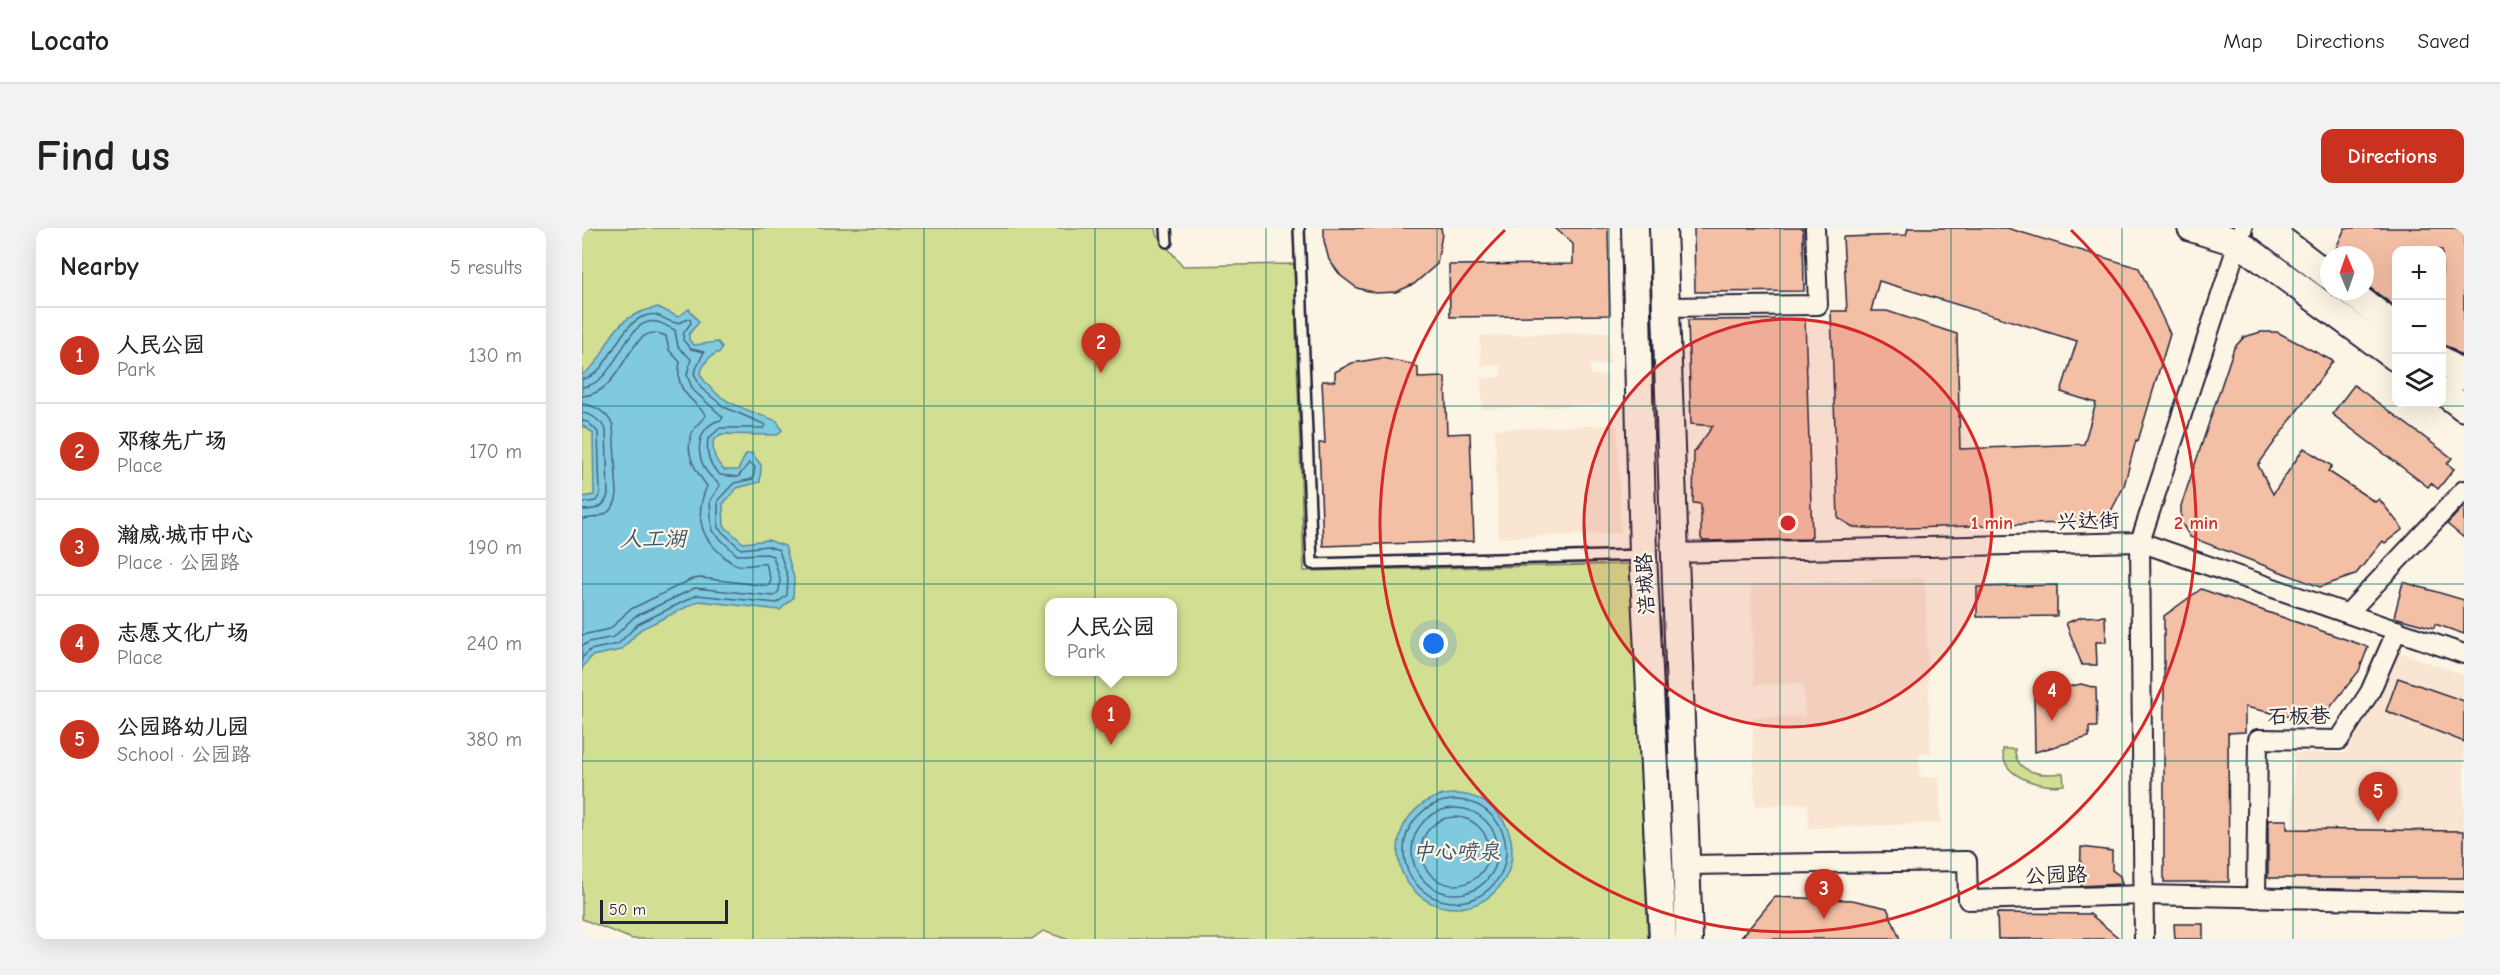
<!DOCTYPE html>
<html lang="en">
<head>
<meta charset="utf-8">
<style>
  :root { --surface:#fff; --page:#f2f2f2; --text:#222; --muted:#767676; --line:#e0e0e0; --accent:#c8321e }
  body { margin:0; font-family:"Comic Neue","LXGW WenKai TC",sans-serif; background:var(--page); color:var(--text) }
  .controls { position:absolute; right:18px; top:18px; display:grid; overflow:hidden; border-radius:12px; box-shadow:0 6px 24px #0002 }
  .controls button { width:54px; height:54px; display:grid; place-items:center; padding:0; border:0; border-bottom:2px solid var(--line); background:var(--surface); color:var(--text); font:30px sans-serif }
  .compass { position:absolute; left:1738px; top:18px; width:54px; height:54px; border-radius:50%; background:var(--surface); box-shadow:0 6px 24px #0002; rotate:358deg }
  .scale { position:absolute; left:18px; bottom:15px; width:128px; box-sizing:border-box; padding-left:6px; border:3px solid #22223b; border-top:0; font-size:16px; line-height:21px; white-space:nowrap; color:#22223b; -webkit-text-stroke:4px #fcf5e5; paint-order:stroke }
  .you { position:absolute; left:852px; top:416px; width:21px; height:21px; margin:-15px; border:4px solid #fff; border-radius:50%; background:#1a73e8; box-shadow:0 0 0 9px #1a73e833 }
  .badge { display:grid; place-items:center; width:39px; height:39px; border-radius:50%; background:var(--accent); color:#fff; font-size:20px; font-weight:700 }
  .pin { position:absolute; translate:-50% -50px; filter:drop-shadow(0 2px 3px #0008) }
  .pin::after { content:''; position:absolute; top:32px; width:21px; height:18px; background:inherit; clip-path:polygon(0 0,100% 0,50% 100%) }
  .popup { position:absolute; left:463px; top:370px; width:132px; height:78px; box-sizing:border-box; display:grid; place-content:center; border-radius:12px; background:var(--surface); filter:drop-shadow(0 2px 4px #0005); font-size:20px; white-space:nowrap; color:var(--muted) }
  .popup b { font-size:22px; color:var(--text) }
  .popup::after { content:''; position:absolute; left:50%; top:100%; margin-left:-12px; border:12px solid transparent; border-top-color:var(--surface) }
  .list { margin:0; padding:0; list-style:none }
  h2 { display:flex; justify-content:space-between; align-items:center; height:78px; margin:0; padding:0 24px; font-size:26px }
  h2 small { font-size:20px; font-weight:400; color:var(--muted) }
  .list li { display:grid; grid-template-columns:39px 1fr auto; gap:18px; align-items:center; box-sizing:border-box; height:96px; padding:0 24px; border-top:2px solid var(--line) }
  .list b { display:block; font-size:22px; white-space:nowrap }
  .list p { margin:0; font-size:20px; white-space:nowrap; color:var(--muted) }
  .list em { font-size:20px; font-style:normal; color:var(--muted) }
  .icon { flex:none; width:33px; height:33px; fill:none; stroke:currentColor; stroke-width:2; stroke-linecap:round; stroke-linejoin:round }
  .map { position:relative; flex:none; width:1882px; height:711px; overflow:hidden; border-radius:12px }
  header { display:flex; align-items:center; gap:36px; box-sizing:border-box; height:84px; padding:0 30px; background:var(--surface); border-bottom:2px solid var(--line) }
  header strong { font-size:28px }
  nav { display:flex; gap:33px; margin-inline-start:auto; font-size:21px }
  .intro { display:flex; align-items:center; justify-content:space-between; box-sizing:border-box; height:144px; padding:0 36px }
  h1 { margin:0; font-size:42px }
  .button { padding:15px 27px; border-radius:12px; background:var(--accent); color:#fff; font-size:21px; font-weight:700 }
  main { display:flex; gap:36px; padding:0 36px }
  aside { flex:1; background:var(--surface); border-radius:12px; box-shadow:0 6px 24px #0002 }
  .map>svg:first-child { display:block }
  .built { fill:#f9e5d2 }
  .green { fill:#d2de91; stroke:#7a8066; stroke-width:1.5; fill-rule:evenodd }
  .water { fill:#80cae0; stroke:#5a879e; stroke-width:1.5 }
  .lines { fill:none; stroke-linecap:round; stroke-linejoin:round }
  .shore { stroke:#48657d; stroke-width:1.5 }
  .building { fill:#f3bfa5; stroke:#22223b; stroke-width:1.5; fill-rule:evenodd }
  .lane-casing { stroke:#22223b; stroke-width:14 }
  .street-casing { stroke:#22223b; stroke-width:22 }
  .secondary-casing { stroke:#22223b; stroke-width:30 }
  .lane { stroke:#fcf5e5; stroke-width:9 }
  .street { stroke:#fcf5e5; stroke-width:18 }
  .secondary { stroke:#fcf5e5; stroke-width:26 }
  .grid { fill:none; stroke:#0f766e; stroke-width:1.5; stroke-opacity:0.55 }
  .ring { fill:none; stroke:#d62828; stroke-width:3 }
  .labels { text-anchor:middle; stroke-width:4.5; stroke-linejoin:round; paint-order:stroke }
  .street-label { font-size:21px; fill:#22223b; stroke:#fcf5e5 }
  .water-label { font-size:22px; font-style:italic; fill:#3e546d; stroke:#fcf5e5 }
  .centre { fill:#d62828; stroke:#fcf5e5; stroke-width:3 }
  .ring-label { font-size:18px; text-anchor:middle; font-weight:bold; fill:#d62828; stroke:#fcf5e5; stroke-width:4.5; stroke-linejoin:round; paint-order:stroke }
</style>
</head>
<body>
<header>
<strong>Locato</strong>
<nav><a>Map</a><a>Directions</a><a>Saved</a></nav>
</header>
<div class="intro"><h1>Find us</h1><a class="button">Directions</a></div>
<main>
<aside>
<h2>Nearby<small>5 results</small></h2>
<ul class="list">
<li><span class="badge">1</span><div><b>人民公园</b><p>Park</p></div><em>130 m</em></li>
<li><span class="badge">2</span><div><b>邓稼先广场</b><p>Place</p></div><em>170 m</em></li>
<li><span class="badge">3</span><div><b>瀚威·城市中心</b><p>Place · 公园路</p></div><em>190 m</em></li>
<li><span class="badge">4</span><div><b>志愿文化广场</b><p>Place</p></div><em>240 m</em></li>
<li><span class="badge">5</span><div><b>公园路幼儿园</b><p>School · 公园路</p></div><em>380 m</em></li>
</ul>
</aside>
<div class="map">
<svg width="1882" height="711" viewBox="0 0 1882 711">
  <rect width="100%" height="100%" fill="#fcf5e5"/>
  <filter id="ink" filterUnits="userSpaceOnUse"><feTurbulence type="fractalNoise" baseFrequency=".0167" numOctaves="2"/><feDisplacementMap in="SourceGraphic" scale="12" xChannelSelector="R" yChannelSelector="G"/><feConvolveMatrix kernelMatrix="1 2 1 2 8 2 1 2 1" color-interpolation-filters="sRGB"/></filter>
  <g filter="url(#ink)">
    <!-- built -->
    <g class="built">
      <polygon points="1027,104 1028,136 1008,137 1009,147 1026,147 1028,177 900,181 899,150 919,149 918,137 899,138 898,108"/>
      <polygon points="1035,197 1039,305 916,310 913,201"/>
      <polygon points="1343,350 1349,525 1337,526 1338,549 1357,549 1359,595 1227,600 1226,576 1173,578 1170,490 1223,488 1221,455 1172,457 1169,356"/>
      <polygon points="1814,423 1882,447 1882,664 1709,662 1712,525 1763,525 1797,469"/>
    </g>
    <!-- green -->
    <g class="green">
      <path d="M0 0H573L574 6 601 38 712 36 722 343 1049 336 1066 711H484L461 703 450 711H50L0 691ZM468 374H590V444H468Z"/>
      <path d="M1421 521H1433C1433 546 1461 548 1481 545L1482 557C1460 561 1418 549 1421 521Z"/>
    </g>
    <!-- water -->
    <g class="water">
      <path d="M76 79 96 89 107 81 117 94 107 106V112L112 117 136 114 140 119 138 124C127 127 122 135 118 146 134 175 166 182 195 193L200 202 195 207 139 206 131 213C131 226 133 233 142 242H156L164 226 170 225 179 237 178 254 155 260 141 276 142 298 161 315 186 312 203 318 212 350 211 370 198 382 117 373 59 401 39 422 10 428 0 440V269L12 267 11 205 0 197V147C23 131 19 120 34 102 44 88 60 83 76 79Z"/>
      <circle cx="873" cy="623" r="57"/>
    </g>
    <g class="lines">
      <!-- shore -->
      <g class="shore">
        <path d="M0 151C27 148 32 102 60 89 77 81 81 94 95 95 100 95 103 91 108 91L109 95 102 104 101 112 109 121 122 124 112 145 119 160 142 179 184 197 181 200H138L126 211C124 226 127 237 138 247L156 249 167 235 173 239 171 251 152 255 136 272V300L159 321 185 318 197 322 206 350 205 367 195 375 115 367 56 396 36 416 8 422 0 430"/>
        <path d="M0 159C36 157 42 87 75 94 81 95 87 100 93 102L96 119 109 131 105 147 111 162 141 189 139 192C117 197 113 221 122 239 125 247 133 252 138 257L128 273 130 303 155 327 184 326 191 328 198 351 197 363 192 368 113 360 52 389 32 409 7 414 0 418"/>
        <path d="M0 168C45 166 45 89 84 108L87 122 98 134C92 163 108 168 124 187 121 192 115 196 112 201 100 221 113 243 125 258 114 283 116 305 136 323 142 328 147 335 155 337 165 339 175 335 184 336L189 353 186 358 119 350 110 351 47 382 28 401 0 407"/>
        <path d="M0 176C13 177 25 185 31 197L35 266C33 286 18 290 0 291"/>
        <path d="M0 185C10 186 19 193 24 202L26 266C23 280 13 282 0 282"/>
        <polyline points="0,193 6,194 16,204 18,266 14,273 0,275"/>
        <circle cx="873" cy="623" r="51"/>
        <circle cx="873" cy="623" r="43"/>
        <circle cx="873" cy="623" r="34"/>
      </g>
    </g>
    <!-- building -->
    <g class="building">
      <polygon points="742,0 859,0 860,6 855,36 832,56 814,64 794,65 775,60 759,48 747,32 742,13"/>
      <polygon points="973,0 1026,0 1028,87 868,89 867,37 991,36 991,16"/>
      <polygon points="1112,0 1221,0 1222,63 1113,64"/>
      <path d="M1326 0H1425L1557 40 1588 106 1556 213 1554 212 1542 258 1527 287 1513 294 1296 301 1271 299 1256 290 1249 83H1265L1261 9 1324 7ZM1297 53 1495 113 1479 164 1514 175 1502 216 1378 221 1375 106 1305 83H1289Z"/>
      <polygon points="1763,0 1882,0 1882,130 1869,120 1860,117 1860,22 1815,22 1815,80 1783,56 1783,27 1751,27"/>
      <polygon points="1223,91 1230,308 1228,311 1121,313 1119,310 1119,276 1111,275 1112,224 1131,198 1109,196 1106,92"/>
      <polygon points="1679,104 1695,104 1751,133 1676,237 1691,266 1722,220 1750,238 1746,243 1793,274 1797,271 1821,301 1803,315 1801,313 1773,347 1738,359 1608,309 1599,294 1599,278 1652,120 1662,109"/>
      <polygon points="800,130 829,136 836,140 836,150 863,149 865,206 888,205 892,313 741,318 737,215 743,215 740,153 753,153 753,144 770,135"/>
      <polygon points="1772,157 1870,230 1865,236 1872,241 1856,261 1849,255 1846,259 1750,186"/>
      <polygon points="1882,278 1882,310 1865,296"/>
      <polygon points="1821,354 1882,372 1882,406 1853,396 1852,400 1812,389"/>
      <polygon points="1475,357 1475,388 1395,389 1395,359"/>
      <polygon points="1619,361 1786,419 1777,443 1736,495 1663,479 1663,504 1646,505 1647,654 1582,654 1582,388"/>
      <polygon points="1523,388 1524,414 1514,414 1515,437 1500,437 1484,395 1500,389"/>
      <polygon points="1816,450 1882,473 1882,514 1804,483"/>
      <polygon points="1499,456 1514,460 1515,499 1507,499 1507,509 1453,524 1452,466"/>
      <polygon points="1686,592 1705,592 1705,601 1882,603 1882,650 1686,650"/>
      <polygon points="1499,619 1530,623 1530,642 1538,648 1540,656 1498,658"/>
      <polygon points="1193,669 1270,672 1305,680 1318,711 1158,711"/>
      <polygon points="1415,685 1508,686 1538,711 1416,711"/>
      <polygon points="1592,696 1621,696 1621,711 1593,711"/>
    </g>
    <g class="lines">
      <defs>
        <g id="lane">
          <polyline points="584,0 585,14"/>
          <polyline points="717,0 730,336 1060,327"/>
        </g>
        <g id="street">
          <polyline points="1083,79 1236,77 1233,0"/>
          <polyline points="1093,325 1558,314 1882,426"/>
          <polyline points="1766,385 1882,262"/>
          <polyline points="1105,637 1385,633 1386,672 1562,667 1882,674"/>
          <polyline points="1674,670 1676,511 1757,512 1788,464 1815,402"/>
          <polyline points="1562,711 1558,314 1661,0"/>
        </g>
        <g id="secondary">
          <polyline points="1053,0 1061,327 1081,711"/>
          <polyline points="1081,0 1107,711"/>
          <polyline points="1609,0 1657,15 1814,130"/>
          <polyline points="1684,0 1747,48"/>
          <polyline points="1767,63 1814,99"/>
          <polyline points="1860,132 1882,149"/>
          <polyline points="1860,163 1882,180"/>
        </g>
      </defs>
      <!-- lane casing -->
      <use href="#lane" class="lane-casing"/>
      <!-- street casing -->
      <use href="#street" class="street-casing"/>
      <!-- secondary casing -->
      <use href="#secondary" class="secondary-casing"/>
      <!-- lane -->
      <use href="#lane" class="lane"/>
      <!-- street -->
      <use href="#street" class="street"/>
      <!-- secondary -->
      <use href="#secondary" class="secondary"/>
    </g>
  </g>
  <!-- grid -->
  <path class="grid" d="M171 0V711M342 0V711M513 0V711M684 0V711M855 0V711M1027 0V711M1198 0V711M1369 0V711M1540 0V711M1711 0V711M0 178H1882M0 356H1882M0 533H1882"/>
  <!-- distance rings -->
  <circle cx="1206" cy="295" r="204" fill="#d62828" fill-opacity=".12"/>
  <g class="ring">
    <circle cx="1206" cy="295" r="204"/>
    <path d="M1489 2A408 408 0 1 1 923 2"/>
  </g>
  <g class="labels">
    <!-- street labels -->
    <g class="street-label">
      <text transform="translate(1506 293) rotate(-2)" y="7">兴达街</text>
      <text transform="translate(1063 356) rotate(-93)" y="7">涪城路</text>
      <text transform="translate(1717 488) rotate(-1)" y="7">石板巷</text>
      <text transform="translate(1474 647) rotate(-2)" y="7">公园路</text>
    </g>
    <!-- water labels -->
    <g class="water-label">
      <text x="71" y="318">人工湖</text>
      <text x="874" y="631">中心喷泉</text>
    </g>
  </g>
  <circle cx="1206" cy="295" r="9" class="centre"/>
  <g class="ring-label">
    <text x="1410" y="301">1 min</text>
    <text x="1614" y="301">2 min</text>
  </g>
</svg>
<div class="controls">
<button>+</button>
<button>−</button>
<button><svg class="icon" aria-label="layers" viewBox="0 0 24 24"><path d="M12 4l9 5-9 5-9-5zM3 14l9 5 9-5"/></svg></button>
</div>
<svg class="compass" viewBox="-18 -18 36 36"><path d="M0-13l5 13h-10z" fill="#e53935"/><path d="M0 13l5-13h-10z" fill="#767676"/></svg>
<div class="scale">50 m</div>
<div class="you"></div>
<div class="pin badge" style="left:529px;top:517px">1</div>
<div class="popup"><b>人民公园</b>Park</div>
<div class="pin badge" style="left:519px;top:145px">2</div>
<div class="pin badge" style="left:1242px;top:691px">3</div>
<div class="pin badge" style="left:1470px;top:493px">4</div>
<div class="pin badge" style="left:1796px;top:594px">5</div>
</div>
</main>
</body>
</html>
